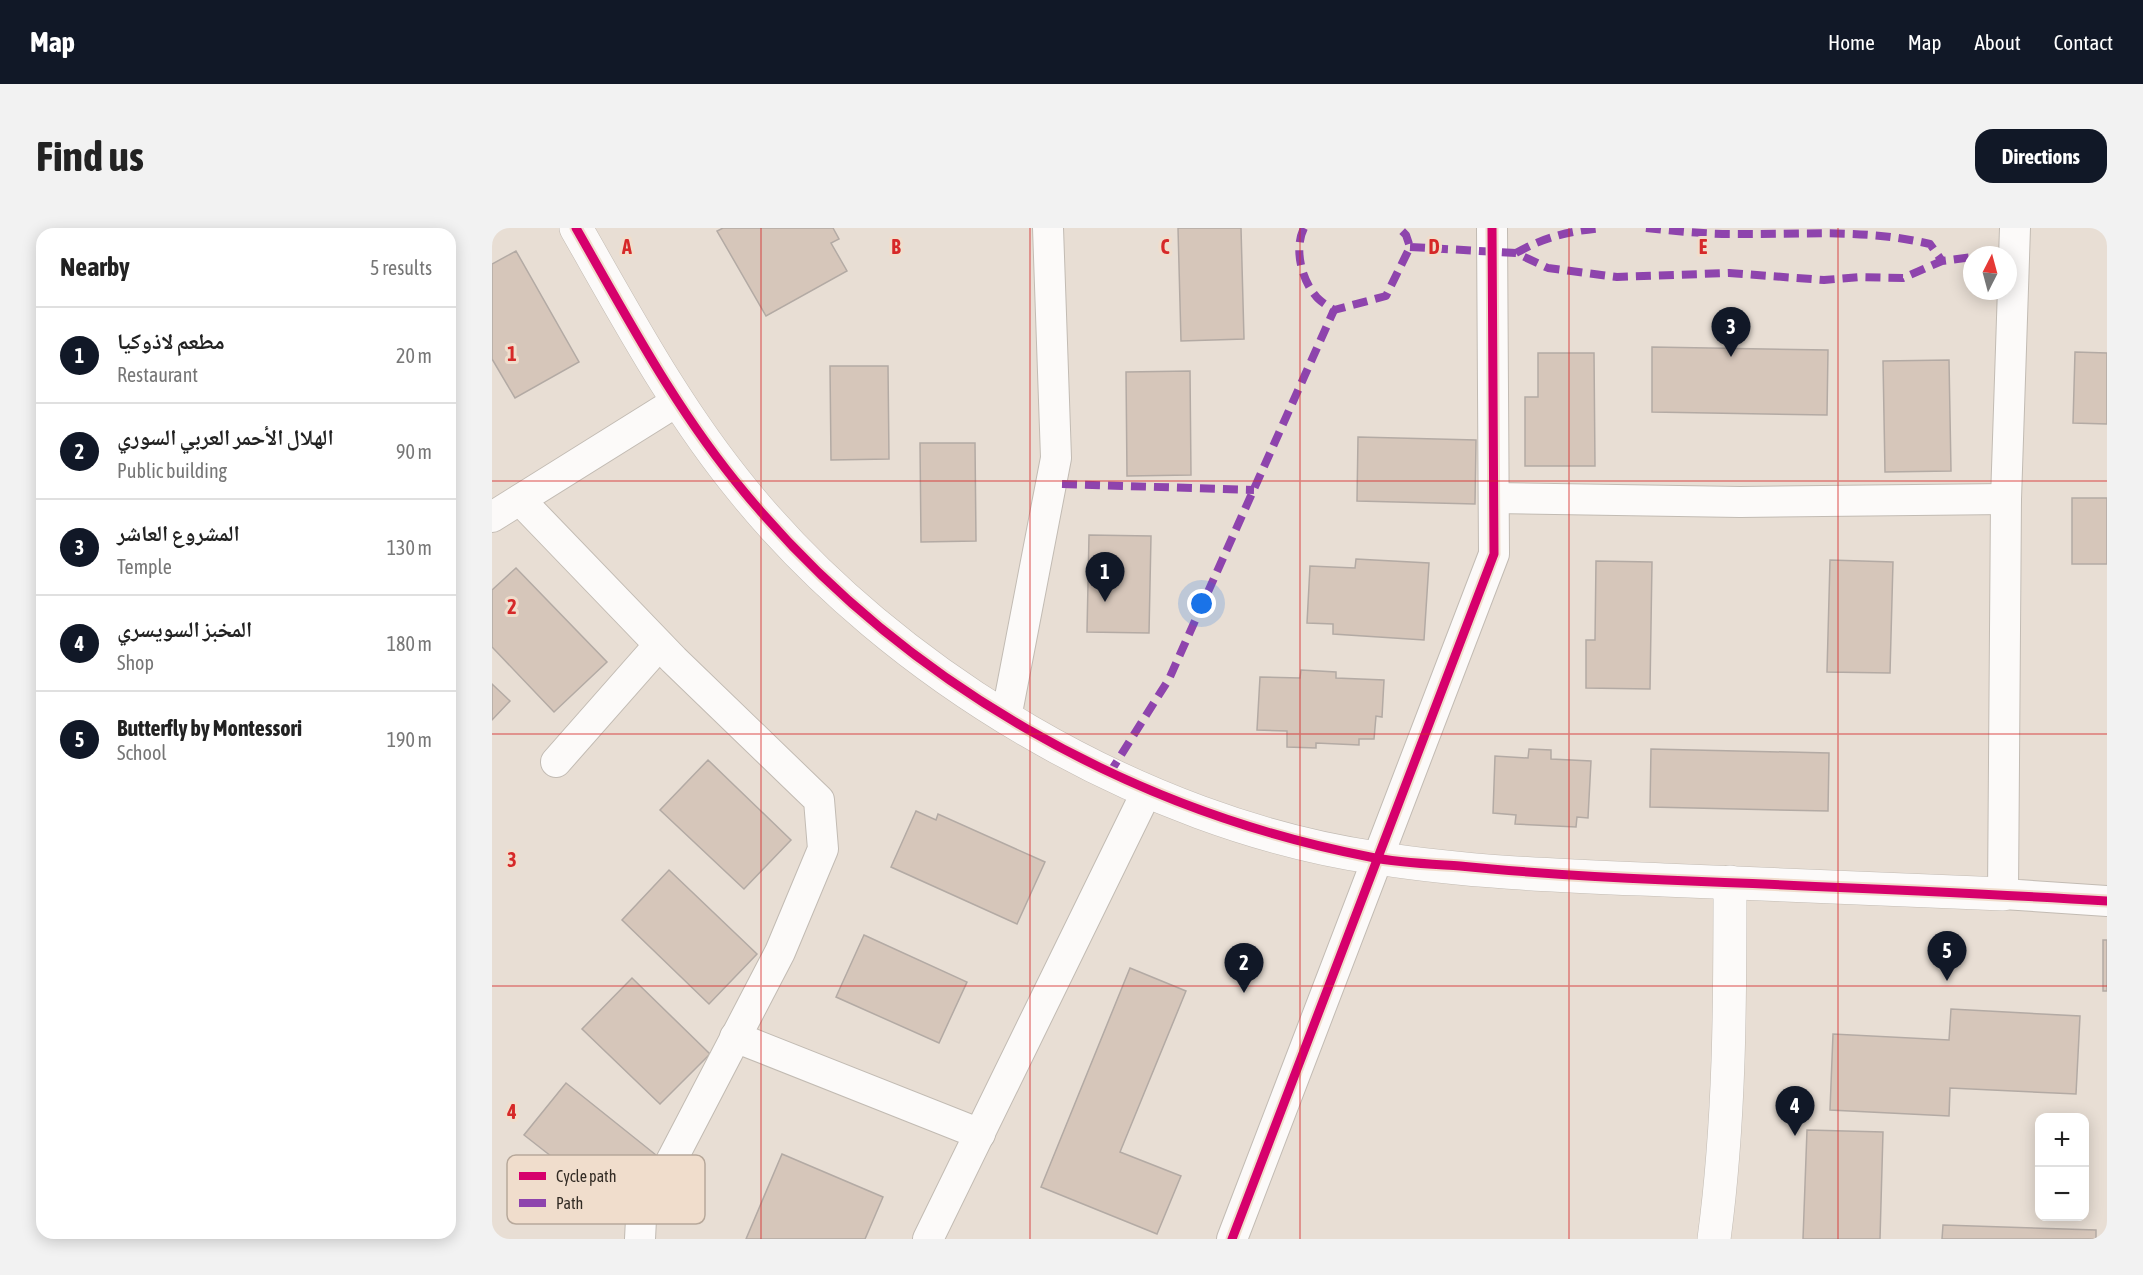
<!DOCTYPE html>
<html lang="en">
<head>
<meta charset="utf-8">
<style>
  :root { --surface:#fff; --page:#f2f2f2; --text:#222; --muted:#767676; --line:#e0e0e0; --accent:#111827 }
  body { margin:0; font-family:"Asap Condensed","Noto Naskh Arabic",sans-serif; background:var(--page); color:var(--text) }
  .controls { position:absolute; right:18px; bottom:18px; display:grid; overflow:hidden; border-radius:12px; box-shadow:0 3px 15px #0003 }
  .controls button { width:54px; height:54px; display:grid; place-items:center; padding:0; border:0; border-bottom:2px solid var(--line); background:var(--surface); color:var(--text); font:30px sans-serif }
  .compass { position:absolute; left:1471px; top:18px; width:54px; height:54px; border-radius:50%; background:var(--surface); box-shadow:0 3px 15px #0003; rotate:6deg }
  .you { position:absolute; left:710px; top:376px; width:21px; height:21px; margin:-15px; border:4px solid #fff; border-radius:50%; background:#1a73e8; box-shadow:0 0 0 9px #1a73e833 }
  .badge { display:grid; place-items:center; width:39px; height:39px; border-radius:50%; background:var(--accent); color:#fff; font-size:20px; font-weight:700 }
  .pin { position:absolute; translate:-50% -50px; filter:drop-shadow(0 2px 3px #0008) }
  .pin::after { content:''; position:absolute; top:32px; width:21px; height:18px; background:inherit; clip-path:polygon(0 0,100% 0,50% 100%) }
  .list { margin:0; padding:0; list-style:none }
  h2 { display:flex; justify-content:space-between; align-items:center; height:78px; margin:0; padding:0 24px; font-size:26px }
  h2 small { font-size:20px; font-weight:400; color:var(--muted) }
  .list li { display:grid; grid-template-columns:39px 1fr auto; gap:18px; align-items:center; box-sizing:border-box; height:96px; padding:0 24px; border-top:2px solid var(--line) }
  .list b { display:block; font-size:22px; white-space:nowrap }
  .list p { margin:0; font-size:20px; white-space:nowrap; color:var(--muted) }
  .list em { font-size:20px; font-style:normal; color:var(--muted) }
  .map { position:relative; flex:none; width:1615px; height:1011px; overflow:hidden; border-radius:18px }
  header { display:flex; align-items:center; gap:36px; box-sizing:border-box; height:84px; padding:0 30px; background:var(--accent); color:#fff }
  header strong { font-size:28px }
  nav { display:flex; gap:33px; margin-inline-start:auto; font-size:21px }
  .intro { display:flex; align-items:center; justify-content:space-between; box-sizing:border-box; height:144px; padding:0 36px }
  h1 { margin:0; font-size:42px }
  .button { padding:15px 27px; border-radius:18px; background:var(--accent); color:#fff; font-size:21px; font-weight:700 }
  main { display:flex; gap:36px; padding:0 36px }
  aside { flex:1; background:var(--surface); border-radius:18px; box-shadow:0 3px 15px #0003 }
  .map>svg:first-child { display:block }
  .building { fill:#d6c6ba; stroke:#b3aaa4; stroke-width:1.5 }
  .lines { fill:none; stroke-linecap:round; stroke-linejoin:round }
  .street-casing { stroke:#c2bbb3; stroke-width:32 }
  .secondary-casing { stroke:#c2bbb3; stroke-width:34 }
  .street { stroke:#fcfaf9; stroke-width:30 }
  .secondary { stroke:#fcfaf9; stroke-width:33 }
  .quiet { stroke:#8e44ad; stroke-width:8; stroke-dasharray:15 8; stroke-linecap:butt }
  .cycleway-casing { stroke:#f0ddcc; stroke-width:13 }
  .cycleway { stroke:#d6006c; stroke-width:9 }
  .grid { fill:none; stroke:#d62828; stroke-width:1.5; stroke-opacity:0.55 }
  .key { fill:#f0ddcc; stroke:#b7a89a; stroke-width:1.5 }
  .key-label { font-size:16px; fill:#322b24 }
  .grid-label { font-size:20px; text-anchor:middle; font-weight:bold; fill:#d62828; stroke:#f0ddcc; stroke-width:6; stroke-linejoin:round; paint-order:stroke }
</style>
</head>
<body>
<header>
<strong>Map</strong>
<nav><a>Home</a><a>Map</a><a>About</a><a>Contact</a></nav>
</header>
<div class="intro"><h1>Find us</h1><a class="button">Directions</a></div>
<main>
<aside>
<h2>Nearby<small>5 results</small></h2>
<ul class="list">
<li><span class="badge">1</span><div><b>مطعم لاذوكيا</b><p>Restaurant</p></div><em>20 m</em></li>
<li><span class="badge">2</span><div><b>الهلال الأحمر العربي السوري</b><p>Public building</p></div><em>90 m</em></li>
<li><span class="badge">3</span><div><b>المشروع العاشر</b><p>Temple</p></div><em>130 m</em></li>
<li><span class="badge">4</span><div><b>المخبز السويسري</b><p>Shop</p></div><em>180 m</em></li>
<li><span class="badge">5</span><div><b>Butterfly by Montessori</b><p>School</p></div><em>190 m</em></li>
</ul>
</aside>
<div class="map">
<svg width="1615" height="1011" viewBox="0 0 1615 1011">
  <rect width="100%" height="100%" fill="#e8ded4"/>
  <!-- building -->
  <g class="building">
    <polygon points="231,0 341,0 347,11 339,15 355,43 274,88 225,3"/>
    <polygon points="686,0 749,0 752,111 689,113"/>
    <polygon points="24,23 87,134 23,170 0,131 0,36"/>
    <polygon points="1160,119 1336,122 1335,187 1160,184"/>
    <polygon points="1583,124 1615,125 1615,196 1581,195"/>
    <polygon points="1046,125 1102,125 1103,238 1033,238 1033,169 1046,169"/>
    <polygon points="1457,132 1459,243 1393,244 1391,133"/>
    <polygon points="338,138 396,138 397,231 339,232"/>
    <polygon points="698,143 699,247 635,248 634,144"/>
    <polygon points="866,209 984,212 983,276 865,273"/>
    <polygon points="428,215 483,215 484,313 429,314"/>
    <rect x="1580" y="270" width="35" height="66"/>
    <polygon points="597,307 659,308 657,405 595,404"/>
    <polygon points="864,331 937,335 932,412 841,406 841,396 815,395 818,338 863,340"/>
    <polygon points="1338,332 1401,334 1398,445 1335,444"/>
    <polygon points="1104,333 1160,334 1158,461 1094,460 1094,412 1103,412"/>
    <polygon points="24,340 115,434 62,484 0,419 0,362"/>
    <polygon points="809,442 844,444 844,450 892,452 890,489 884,488 882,511 867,511 867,517 824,515 824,520 795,519 795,503 765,502 768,449 808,450"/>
    <polygon points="0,456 18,473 0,492"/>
    <polygon points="1037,521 1059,522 1059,531 1099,533 1096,590 1085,589 1084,599 1023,596 1024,587 1001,585 1003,528 1036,530"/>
    <polygon points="1159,521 1337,525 1336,583 1158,579"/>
    <polygon points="216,532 299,612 252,661 168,582"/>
    <polygon points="424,583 444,592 446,586 553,634 525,696 399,639"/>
    <polygon points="177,642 265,726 217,776 130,692"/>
    <polygon points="372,707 475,754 447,815 344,769"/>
    <rect x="1611" y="712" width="4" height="51"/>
    <polygon points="638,740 694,763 628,924 689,948 665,1006 549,959"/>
    <polygon points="140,750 218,826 168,876 90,801"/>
    <polygon points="1459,781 1588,788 1584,866 1458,860 1457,888 1338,882 1341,806 1457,812"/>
    <polygon points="74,855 174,935 133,986 32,907"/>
    <polygon points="1315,902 1391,904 1388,1011 1311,1011"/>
    <polygon points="290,926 391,969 373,1011 254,1011"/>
    <polygon points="1451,997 1604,1002 1604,1011 1450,1011"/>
  </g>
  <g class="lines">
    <defs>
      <g id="street">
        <polyline points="1523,0 1514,271 1511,666 1615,673"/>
        <polyline points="1002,270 1248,274 1514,271"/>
        <polyline points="28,272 182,432 327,572 331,621 288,724 149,991 148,1011"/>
        <polyline points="0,289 184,174"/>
        <polyline points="514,490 564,230 556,0"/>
        <polyline points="64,534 167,417"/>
        <polyline points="243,809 488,906"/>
        <polyline points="436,1011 655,563"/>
        <polyline points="740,1011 1002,326 1000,0"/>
      </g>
      <g id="secondary">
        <path d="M84 0C136 91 185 183 252 264 401 447 650 596 885 630 979 645 1076 648 1172 652 1285 656 1398 661 1511 666"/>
        <path d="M1222 1011C1238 892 1238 774 1238 654"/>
      </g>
    </defs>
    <!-- street casing -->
    <use href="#street" class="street-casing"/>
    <!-- secondary casing -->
    <use href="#secondary" class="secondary-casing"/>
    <!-- street -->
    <use href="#street" class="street"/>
    <!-- secondary -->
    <use href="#secondary" class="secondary"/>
    <!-- quiet -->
    <g class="quiet">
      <path d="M812 0C802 20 809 50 823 67 827 73 836 78 842 82L894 68 918 19 914 7 907 0"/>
      <path d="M1154 0C1183 3 1212 6 1241 6 1311 7 1369 0 1438 16L1450 33"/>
      <polyline points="918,19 1024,25 1056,40 1125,49 1237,45 1332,52 1368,49 1411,50 1450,33 1480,29"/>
      <path d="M1024 25C1052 9 1078 3 1110 0"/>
      <polyline points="570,256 762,262"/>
      <polyline points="617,546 677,451 842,82"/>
    </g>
    <defs>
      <g id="cycleway">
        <path d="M84 0C136 91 185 184 253 265 411 455 637 582 878 629 907 635 938 636 968 638 1037 645 1105 649 1174 652 1321 658 1468 664 1615 673"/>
        <polyline points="740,1011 1002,326 1000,0"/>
      </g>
    </defs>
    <!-- cycleway casing -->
    <use href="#cycleway" class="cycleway-casing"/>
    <!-- cycleway -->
    <use href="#cycleway" class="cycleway"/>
  </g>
  <!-- grid -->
  <path class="grid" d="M269 0V1011M538 0V1011M808 0V1011M1077 0V1011M1346 0V1011M0 253H1615M0 506H1615M0 758H1615"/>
  <!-- legend -->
  <rect x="15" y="927" width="198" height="69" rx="9" class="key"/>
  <rect x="27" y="944" width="27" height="8" fill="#d6006c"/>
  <rect x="27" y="971" width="27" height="8" fill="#8e44ad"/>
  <g class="key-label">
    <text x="64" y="954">Cycle path</text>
    <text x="64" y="981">Path</text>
  </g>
  <g class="grid-label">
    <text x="135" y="26">A</text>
    <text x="404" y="26">B</text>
    <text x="673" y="26">C</text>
    <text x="942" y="26">D</text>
    <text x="1211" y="26">E</text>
    <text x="20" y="133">1</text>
    <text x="20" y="386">2</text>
    <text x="20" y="639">3</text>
    <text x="20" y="891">4</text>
  </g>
</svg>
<div class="controls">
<button>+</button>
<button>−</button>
</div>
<svg class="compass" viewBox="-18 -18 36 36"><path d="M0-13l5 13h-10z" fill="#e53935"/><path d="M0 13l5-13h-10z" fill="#767676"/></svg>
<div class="you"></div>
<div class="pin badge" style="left:613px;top:374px">1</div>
<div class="pin badge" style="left:752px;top:765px">2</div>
<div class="pin badge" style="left:1239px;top:129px">3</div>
<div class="pin badge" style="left:1303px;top:908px">4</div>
<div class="pin badge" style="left:1455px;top:753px">5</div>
</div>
</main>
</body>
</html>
